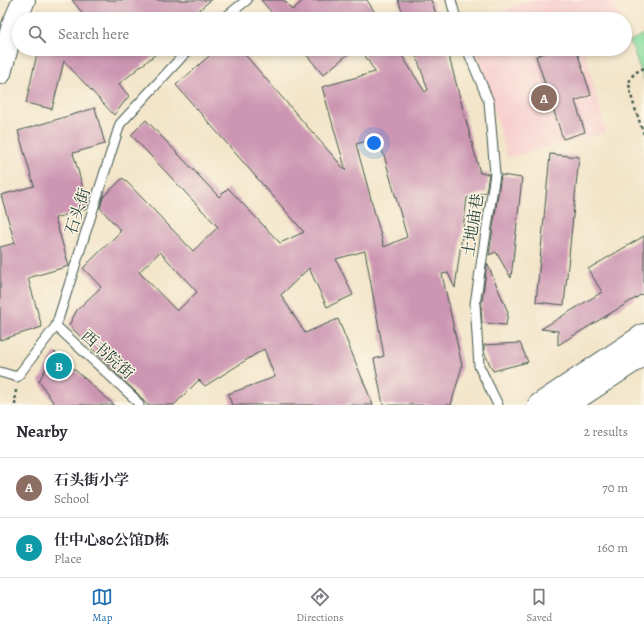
<!DOCTYPE html>
<html lang="en">
<head>
<meta charset="utf-8">
<style>
  :root { --surface:#fff; --page:#f7f7f7; --text:#2b2b33; --muted:#7c7c81; --line:#e1e1e2; --accent:#1f6fb2 }
  body { margin:0; font-family:Alegreya,"Noto Serif SC",serif; background:var(--page); color:var(--text) }
  .you { position:absolute; left:374px; top:143px; width:14px; height:14px; margin:-10px; border:3px solid #fff; border-radius:50%; background:#1a73e8; box-shadow:0 0 0 6px #1a73e833 }
  .badge { display:grid; place-items:center; width:26px; height:26px; border-radius:50%; background:var(--accent); color:#fff; font-size:13px; font-weight:700 }
  .pin { position:absolute; translate:-50% -50%; border:2px solid #fff; box-shadow:0 1px 4px #0006 }
  .list { margin:0; padding:0; list-style:none }
  h2 { display:flex; justify-content:space-between; align-items:center; height:52px; margin:0; padding:0 16px; font-size:17px }
  h2 small { font-size:13px; font-weight:400; color:var(--muted) }
  .list li { display:grid; grid-template-columns:26px 1fr auto; gap:12px; align-items:center; box-sizing:border-box; height:60px; padding:0 16px; border-top:1px solid var(--line) }
  .list b { display:block; font-size:15px; white-space:nowrap }
  .list p { margin:0; font-size:13px; white-space:nowrap; color:var(--muted) }
  .list em { font-size:13px; font-style:normal; color:var(--muted) }
  .icon { flex:none; width:22px; height:22px; fill:none; stroke:currentColor; stroke-width:2; stroke-linecap:round; stroke-linejoin:round }
  .map { position:relative; flex:none; width:644px; height:405px; overflow:hidden }
  .search { position:absolute; background:var(--surface); box-shadow:0 2px 6px #0003; left:12px; right:12px; top:12px; height:44px; display:flex; align-items:center; gap:10px; box-sizing:border-box; padding:0 14px; border-radius:22px; color:var(--muted); font-size:15px }
  .sheet { height:172px; background:var(--surface) }
  nav { display:flex; justify-content:space-around; align-items:center; box-sizing:border-box; height:56px; border-top:1px solid var(--line); background:var(--surface); font-size:11px; color:var(--muted) }
  nav a { display:grid; justify-items:center; gap:2px }
  nav .on { color:var(--accent) }
  .map>svg:first-child { display:block }
  .built { fill:#f7d0ce }
  .green { fill:#89dea0; stroke:#548e6a }
  .building { fill:#cc96b2; fill-rule:evenodd }
  .lines { fill:none; stroke-linecap:round; stroke-linejoin:round }
  .lane-casing { stroke:#3f564a; stroke-width:11 }
  .secondary-casing { stroke:#3f564a; stroke-width:24 }
  .primary-casing { stroke:#3f564a; stroke-width:24 }
  .path { stroke:#3f564a; stroke-width:2.5; stroke-dasharray:3 3; stroke-linecap:butt }
  .lane { stroke:#fff; stroke-width:9 }
  .secondary { stroke:#fff; stroke-width:22 }
  .primary { stroke:#fff; stroke-width:22 }
  .labels { text-anchor:middle; stroke-width:3; stroke-linejoin:round; paint-order:stroke }
  .street-label { font-size:16px; fill:#1f3d34; stroke:#fcf5e5 }
</style>
</head>
<body>
<div class="map">
<svg width="644" height="405" viewBox="0 0 644 405">
  <rect width="100%" height="100%" fill="#fcf5e5"/>
  <filter id="ink" filterUnits="userSpaceOnUse"><feTurbulence type="fractalNoise" baseFrequency=".025" numOctaves="2"/><feDisplacementMap in="SourceGraphic" scale="8" xChannelSelector="R" yChannelSelector="G"/><feConvolveMatrix kernelMatrix="1 2 1 2 8 2 1 2 1" color-interpolation-filters="sRGB"/></filter>
  <filter id="wash" filterUnits="userSpaceOnUse"><feTurbulence type="fractalNoise" baseFrequency=".012" numOctaves="4" result="noise"/><feDisplacementMap in="SourceGraphic" scale="16" xChannelSelector="R" yChannelSelector="G"/><feGaussianBlur stdDeviation="0.9" result="paint"/><feColorMatrix in="noise" values="0 0 0 0 0 0 0 0 0 0 0 0 0 0 0 0 0 1.4 0 .05"/><feComposite in="paint" operator="in"/></filter>
  <g filter="url(#wash)">
    <rect width="100%" height="100%" fill="#f2e5c9"/>
    <!-- built -->
    <g class="built">
      <polygon points="531,0 612,0 621,19 482,19"/>
      <polygon points="475,49 584,49 606,132 507,158 482,65"/>
    </g>
    <!-- green -->
    <polygon class="green" points="644,34 644,80 630,41"/>
    <g id="blocks">
      <!-- building -->
      <g class="building">
        <polygon points="72,0 211,0 188,19 87,19"/>
        <polygon points="261,0 284,0 292,10 304,0 367,0 379,19 277,19"/>
        <polygon points="398,0 431,0 438,19 405,19"/>
        <polygon points="38,49 162,49 119,84 129,96 114,115 64,61 52,109 26,103"/>
        <path d="M217 49H240L346 171 322 87 375 72 361 49H398L425 92 428 90 414 49H447L480 173 489 174 486 192 467 198 455 288 448 273 442 274 462 366 451 405H383L374 359 384 356 365 251 336 259 353 295 327 307 309 268 281 295 305 333 338 319 373 405H232L228 394 275 377 264 349 205 386 199 380 174 405H147L138 394 117 374 69 325 77 310 101 287 83 268 121 231 100 208 103 197 123 178 193 251 218 227 131 135 146 120 219 197 228 188 280 243 304 232 176 85ZM379 138 407 237 384 247 356 144ZM160 252 197 292 177 311 139 272Z"/>
        <polygon points="302,49 354,49 323,75"/>
        <polygon points="558,49 576,49 591,95 575,101 585,132 563,139 536,56"/>
        <polygon points="95,108 105,144 73,153 88,205 87,209 55,218 69,266 28,278 42,327 0,340 0,247 15,243 1,195 34,186 18,131"/>
        <polygon points="550,154 579,157 564,305 536,302"/>
        <polygon points="501,175 522,178 511,278 496,252 489,255"/>
        <polygon points="644,236 644,293 558,345 558,331 541,329 602,292 588,269"/>
        <polygon points="487,263 508,312 506,325 482,323 481,310"/>
        <polygon points="520,343 528,362 493,371 484,352 484,345"/>
        <polygon points="55,352 114,405 55,405 39,381"/>
      </g>
    </g>
  </g>
  <g filter="url(#ink)">
    <use href="#blocks" fill-opacity="0" stroke="#3f564a" stroke-width="1"/>
    <g class="lines">
      <defs>
        <g id="lane">
          <polyline points="451,0 456,19"/>
          <polyline points="223,19 247,0"/>
          <polyline points="467,49 489,102 495,174 475,304 479,366 498,405"/>
          <polyline points="56,326 134,398 139,405"/>
          <polyline points="0,372 17,377 56,326 120,124 189,49"/>
        </g>
        <polyline id="secondary" points="0,73 13,25 24,0"/>
        <g id="primary">
          <polyline points="539,405 644,335"/>
          <polyline points="567,405 644,354"/>
        </g>
      </defs>
      <!-- lane casing -->
      <use href="#lane" class="lane-casing"/>
      <!-- secondary casing -->
      <use href="#secondary" class="secondary-casing"/>
      <!-- primary casing -->
      <use href="#primary" class="primary-casing"/>
      <!-- path -->
      <g class="path">
        <path d="M644 68C638 71 633 73 630 80 626 88 641 124 644 135"/>
        <polyline points="15,405 16,389"/>
      </g>
      <!-- lane -->
      <use href="#lane" class="lane"/>
      <!-- secondary -->
      <use href="#secondary" class="secondary"/>
      <!-- primary -->
      <use href="#primary" class="primary"/>
    </g>
  </g>
  <g class="labels">
    <!-- street labels -->
    <g class="street-label">
      <text transform="translate(77 211) rotate(-72)" y="6">石头街</text>
      <text transform="translate(472 225) rotate(-81)" y="6">土地庙巷</text>
      <text transform="translate(108 354) rotate(42)" y="6">西书院街</text>
    </g>
  </g>
</svg>
<div class="you"></div>
<div class="pin badge" style="left:544px;top:98px;background:#8d6e63">A</div>
<div class="pin badge" style="left:59px;top:366px;background:#0f9aa8">B</div>
<div class="search"><svg class="icon" aria-label="search" viewBox="0 0 24 24"><circle cx="10" cy="10" r="6"/><path d="M15 15l6 6"/></svg>Search here</div>
</div>
<section class="sheet">
<h2>Nearby<small>2 results</small></h2>
<ul class="list">
<li><span class="badge" style="background:#8d6e63">A</span><div><b>石头街小学</b><p>School</p></div><em>70 m</em></li>
<li><span class="badge" style="background:#0f9aa8">B</span><div><b>仕中心80公馆D栋</b><p>Place</p></div><em>160 m</em></li>
</ul>
</section>
<nav>
<a class="on"><svg class="icon" aria-label="map" viewBox="0 0 24 24"><path d="M3 6l6-2 6 2 6-2v14l-6 2-6-2-6 2zM9 4v14M15 6v14"/></svg>Map</a>
<a><svg class="icon" aria-label="directions" viewBox="0 0 24 24"><path d="M12 3l9 9-9 9-9-9zM9 14v-3h6M13 9l2 2-2 2"/></svg>Directions</a>
<a><svg class="icon" aria-label="saved" viewBox="0 0 24 24"><path d="M7 4h10v16l-5-4-5 4z"/></svg>Saved</a>
</nav>
</body>
</html>
